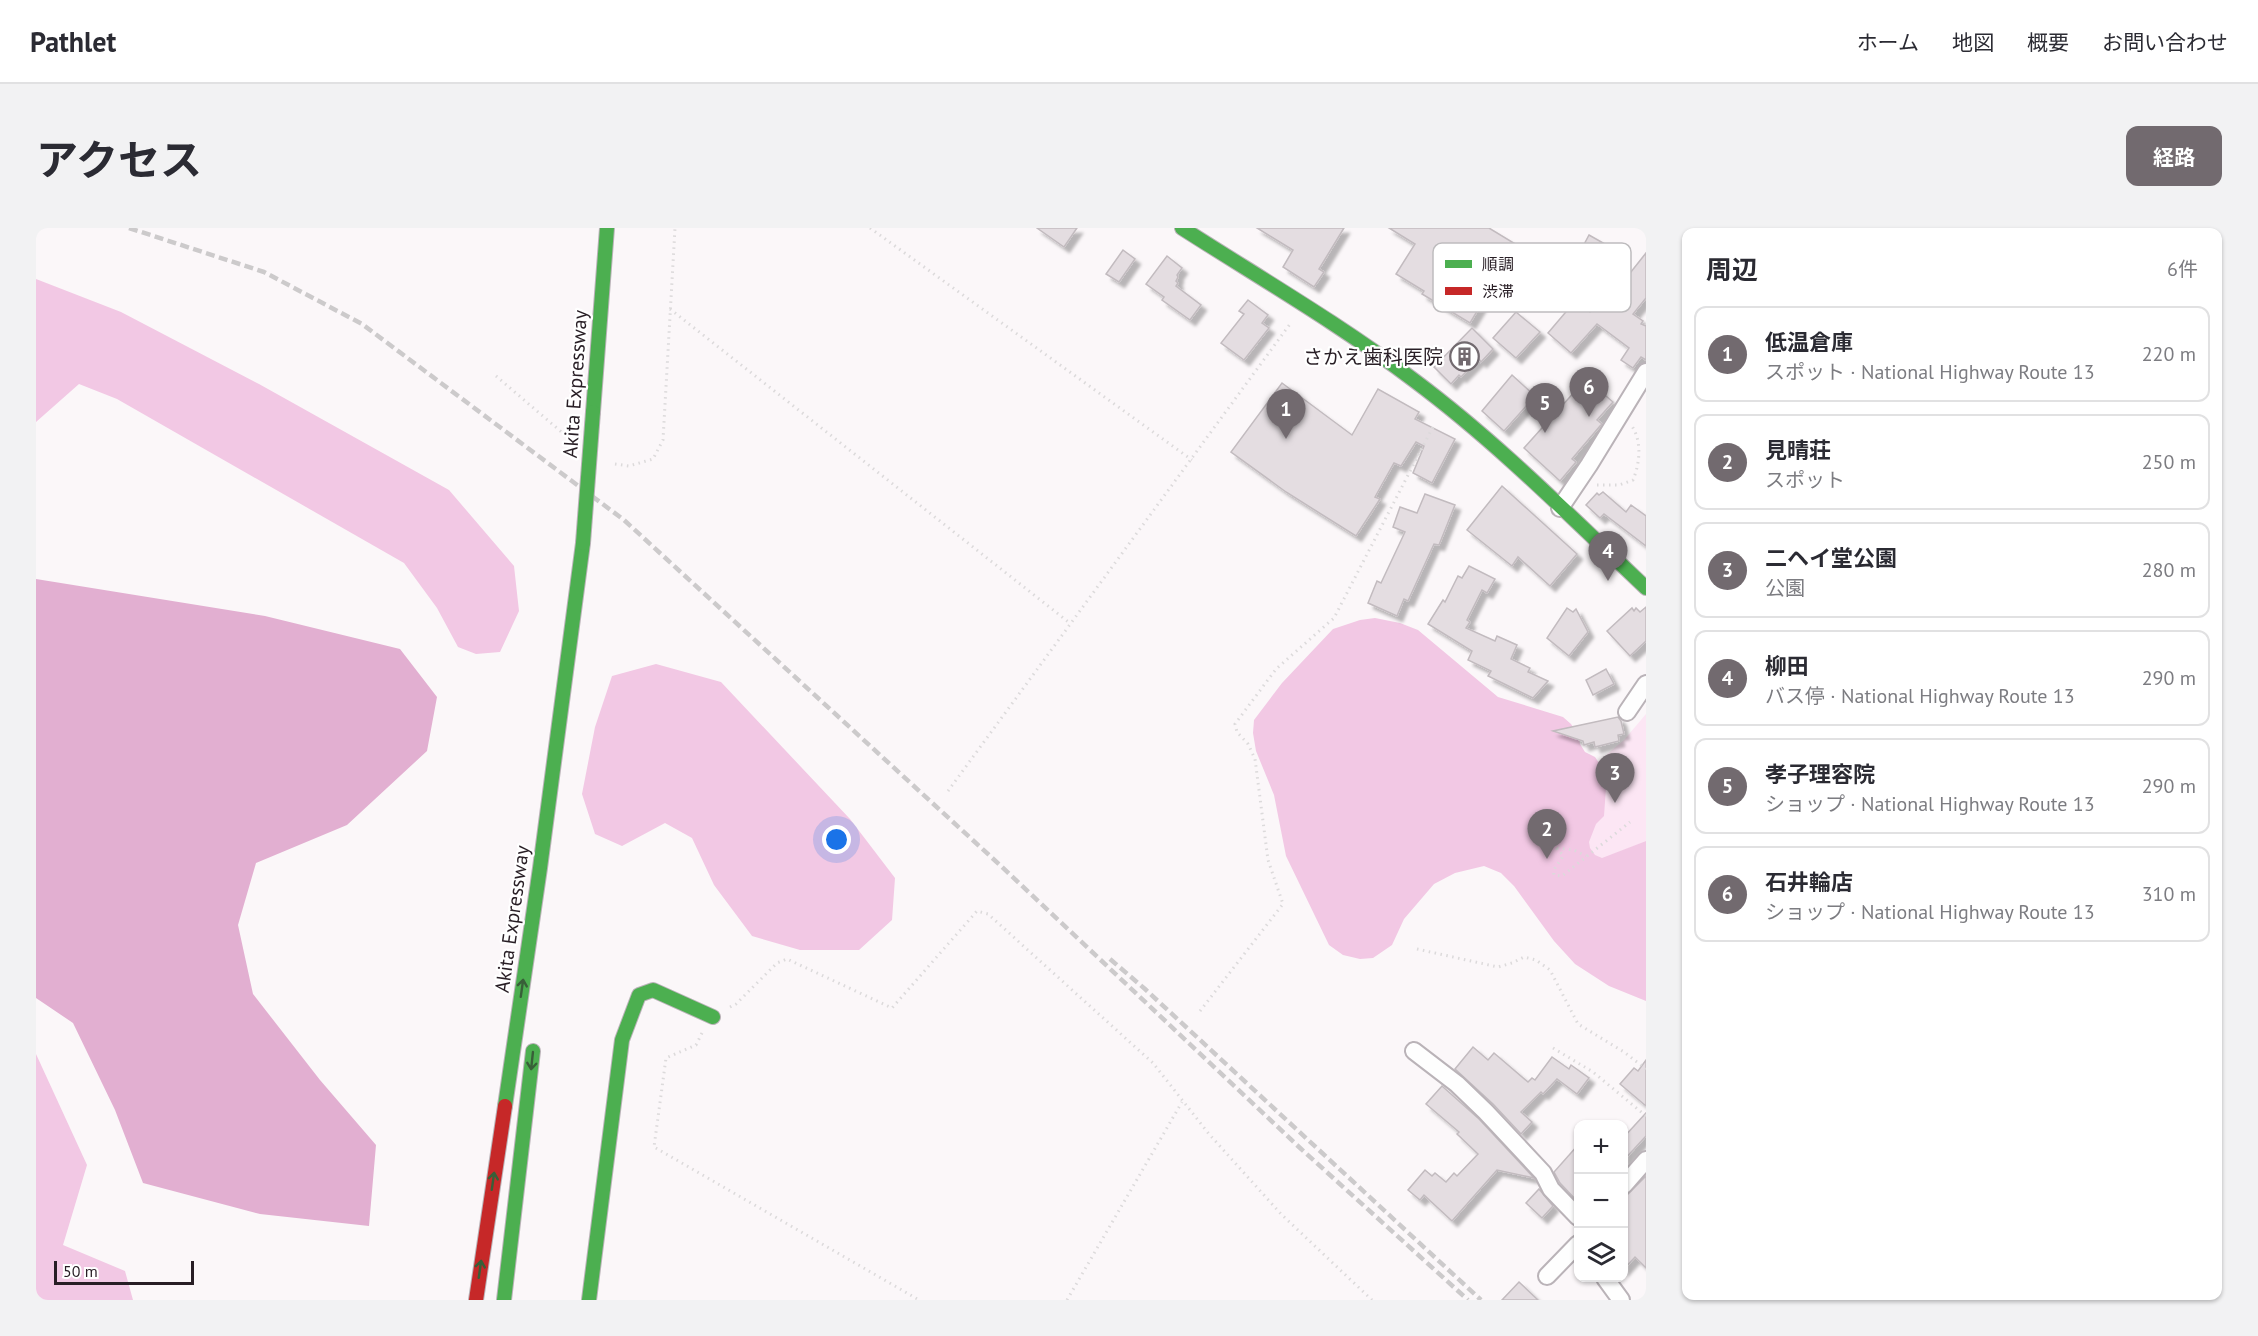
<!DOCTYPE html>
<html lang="ja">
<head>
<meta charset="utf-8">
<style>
  :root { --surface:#fff; --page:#f2f2f3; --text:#2b2b33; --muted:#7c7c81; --line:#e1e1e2; --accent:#726a6f }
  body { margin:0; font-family:"PT Sans","Noto Sans JP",sans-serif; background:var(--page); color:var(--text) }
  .controls { position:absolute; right:18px; bottom:18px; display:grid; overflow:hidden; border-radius:12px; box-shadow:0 2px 4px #0004 }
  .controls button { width:54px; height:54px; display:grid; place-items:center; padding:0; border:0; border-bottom:2px solid var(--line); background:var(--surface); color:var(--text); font:30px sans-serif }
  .scale { position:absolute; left:18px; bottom:15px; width:140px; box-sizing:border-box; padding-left:6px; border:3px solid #281e25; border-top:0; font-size:16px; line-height:21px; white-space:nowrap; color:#281e25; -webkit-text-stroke:4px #fff; paint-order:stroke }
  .you { position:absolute; left:801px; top:612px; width:21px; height:21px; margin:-15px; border:4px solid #fff; border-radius:50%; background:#1a73e8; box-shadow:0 0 0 9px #1a73e833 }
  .badge { display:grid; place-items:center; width:39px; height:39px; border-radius:50%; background:var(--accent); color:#fff; font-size:20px; font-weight:700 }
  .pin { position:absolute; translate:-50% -50px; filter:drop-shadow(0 2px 3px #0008) }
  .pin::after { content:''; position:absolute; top:32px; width:21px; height:18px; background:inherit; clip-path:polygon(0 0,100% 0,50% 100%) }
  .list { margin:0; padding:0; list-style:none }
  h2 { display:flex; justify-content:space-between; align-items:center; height:78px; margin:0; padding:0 24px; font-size:26px }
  h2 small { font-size:20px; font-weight:400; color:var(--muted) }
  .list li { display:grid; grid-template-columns:39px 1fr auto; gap:18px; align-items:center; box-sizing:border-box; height:96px; margin:0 12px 12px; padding:0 12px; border:2px solid var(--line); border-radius:12px }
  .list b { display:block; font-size:22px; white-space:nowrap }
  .list p { margin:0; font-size:20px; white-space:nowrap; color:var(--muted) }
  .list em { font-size:20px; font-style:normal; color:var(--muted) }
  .icon { flex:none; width:33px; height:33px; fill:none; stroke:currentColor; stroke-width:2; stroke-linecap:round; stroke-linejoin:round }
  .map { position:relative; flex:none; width:1610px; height:1072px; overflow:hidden; border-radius:12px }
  header { display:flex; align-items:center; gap:36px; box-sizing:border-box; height:84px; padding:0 30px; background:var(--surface); border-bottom:2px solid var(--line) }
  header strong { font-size:28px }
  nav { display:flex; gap:33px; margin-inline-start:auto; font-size:21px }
  .intro { display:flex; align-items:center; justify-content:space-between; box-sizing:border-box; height:144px; padding:0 36px }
  h1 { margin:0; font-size:42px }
  .button { padding:15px 27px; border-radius:12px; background:var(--accent); color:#fff; font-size:21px; font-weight:700 }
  main { display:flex; gap:36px; padding:0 36px }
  aside { flex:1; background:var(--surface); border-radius:12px; box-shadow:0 2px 4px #0004 }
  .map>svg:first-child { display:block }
  .green { fill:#fce6f4 }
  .forest { fill:#f2c8e4 }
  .water { fill:#e2afd1 }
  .building { fill:#e4dde1; stroke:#c2bbbf; stroke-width:1.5; filter:url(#shadow) }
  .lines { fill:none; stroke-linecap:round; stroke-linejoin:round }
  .street-casing { stroke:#bab3b8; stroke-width:20 }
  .fast-casing { stroke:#bab3b8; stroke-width:16 }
  .jam-casing { stroke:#bab3b8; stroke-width:16 }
  .path { stroke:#dcdadb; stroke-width:3; stroke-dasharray:1.5 4.5; stroke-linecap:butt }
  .street { stroke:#fefefe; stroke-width:16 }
  .fast { stroke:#4caf50; stroke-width:14 }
  .jam { stroke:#c62828; stroke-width:14 }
  .rail { stroke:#cccacb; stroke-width:4.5; stroke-dasharray:9 4.5; stroke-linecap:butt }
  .fast-bridge-casing { stroke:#bab3b8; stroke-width:16; stroke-linecap:butt }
  .fast-bridge { stroke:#4caf50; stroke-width:14 }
  .oneway { stroke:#385f38 }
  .labels { text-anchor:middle; stroke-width:4.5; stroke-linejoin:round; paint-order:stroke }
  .poi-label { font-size:20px; fill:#281e25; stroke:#fff; text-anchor:end }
  .street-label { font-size:20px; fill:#281e25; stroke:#fff }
  .key { fill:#fff; stroke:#bebcbe; stroke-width:1.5 }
  .key-label { font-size:16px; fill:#281e25 }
</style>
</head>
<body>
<header>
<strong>Pathlet</strong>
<nav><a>ホーム</a><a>地図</a><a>概要</a><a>お問い合わせ</a></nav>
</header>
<div class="intro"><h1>アクセス</h1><a class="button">経路</a></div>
<main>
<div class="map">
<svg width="1610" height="1072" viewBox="0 0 1610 1072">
  <defs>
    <filter id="shadow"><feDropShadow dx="5.5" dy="5.5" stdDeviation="1.5" flood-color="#0004"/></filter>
  </defs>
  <rect width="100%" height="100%" fill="#fbf7f9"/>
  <!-- green -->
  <polygon class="green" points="1610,486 1610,613 1566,631 1485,610 1552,542 1588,512"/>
  <!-- forest -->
  <g class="forest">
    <polygon points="0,51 85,84 223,156 413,262 478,338 483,383 464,424 440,426 422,419 401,380 368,335 81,171 43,156 0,194"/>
    <polygon points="1339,390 1364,395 1382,402 1462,469 1527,489 1535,496 1542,506 1544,516 1549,524 1559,529 1567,541 1570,559 1568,588 1560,596 1553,614 1554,620 1559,627 1566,630 1610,613 1610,773 1573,758 1539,736 1518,713 1478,658 1465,645 1448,638 1419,645 1398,656 1368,691 1356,717 1337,730 1324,731 1307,727 1293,717 1250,628 1238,567 1220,523 1217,505 1218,492 1246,455 1297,401 1324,392"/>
    <polygon points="620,436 685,454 814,591 859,650 856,692 823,722 764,722 716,708 678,657 656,610 629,595 586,618 559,606 546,566 559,499 576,448"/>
    <polygon points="0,826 51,937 27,1017 89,1043 97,1072 0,1072"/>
  </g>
  <!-- water -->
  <polygon class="water" points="0,351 229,388 364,421 401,469 391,523 311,597 220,635 202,697 217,766 284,852 340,917 333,998 224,986 107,955 79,882 37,795 0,770"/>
  <!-- building -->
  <g class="building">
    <polygon points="1001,0 1041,0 1028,19"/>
    <polygon points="1221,0 1308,0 1283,41 1288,44 1278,59 1247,39 1257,22"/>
    <polygon points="1353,0 1453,0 1481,17 1434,95 1386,66 1388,63 1360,46 1379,16"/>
    <polygon points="1553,7 1576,20 1566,37 1544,24"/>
    <polygon points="1087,22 1099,31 1083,54 1070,46"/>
    <polygon points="1610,25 1610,70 1597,86 1607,93 1605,96 1610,98 1610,132 1605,129 1597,140 1585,132 1593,120 1561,96 1535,125 1512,105 1540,72 1554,84 1582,50 1587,54"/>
    <polygon points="1131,28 1146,40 1141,47 1142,49 1140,53 1142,55 1140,58 1165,77 1154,92 1126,72 1128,69 1110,56"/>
    <polygon points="1212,72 1232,87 1226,95 1233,100 1208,132 1185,115 1208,86 1203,83"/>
    <polygon points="1480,84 1504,104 1480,130 1457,110"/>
    <polygon points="1436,100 1457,121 1445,134 1443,131 1425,149 1423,147 1415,156 1398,139"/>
    <polygon points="1476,147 1499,168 1468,203 1446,183"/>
    <polygon points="1550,151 1577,174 1561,192 1566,196 1564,198 1536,231 1540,234 1524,253 1488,220"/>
    <polygon points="1246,155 1316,207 1342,161 1383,184 1379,191 1419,211 1396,255 1377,245 1388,218 1380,214 1365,238 1358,235 1339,269 1344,271 1320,308 1250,264 1195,224"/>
    <polygon points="1466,258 1541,326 1514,358 1482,329 1476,338 1431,302"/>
    <polygon points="1567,264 1590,284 1595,277 1610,288 1610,318 1568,286 1564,290 1550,277 1561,265 1563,267"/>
    <polygon points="1389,266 1419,277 1403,317 1398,316 1372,373 1368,371 1361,388 1332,375 1341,353 1345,355 1369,304 1357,299 1364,279 1381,285"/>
    <polygon points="1433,338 1459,351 1451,365 1446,362 1431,392 1434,394 1430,400 1459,413 1461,408 1481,417 1475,431 1494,440 1492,444 1512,453 1497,470 1452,448 1455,443 1432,432 1436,423 1392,396 1407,372 1409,374 1422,348 1426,350"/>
    <polygon points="1610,379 1610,413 1594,428 1571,403 1596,380 1598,383 1600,380 1604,384"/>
    <polygon points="1531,380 1537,384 1540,381 1552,404 1533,428 1511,410"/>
    <polygon points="1570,441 1578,456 1557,467 1550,452"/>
    <polygon points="1582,489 1585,493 1588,506 1582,507 1583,513 1559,519 1558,514 1548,517 1547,513 1517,503"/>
    <polygon points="1437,819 1452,832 1458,825 1492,854 1496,850 1499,852 1516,829 1533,841 1535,837 1553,850 1541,866 1521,851 1507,866 1505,864 1485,884 1496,894 1485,906 1457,876 1419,841"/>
    <polygon points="1610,832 1610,878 1584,856 1598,840 1602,843"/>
    <polygon points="1406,858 1443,891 1498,950 1461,942 1416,993 1388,967 1384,972 1372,962 1389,942 1396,948 1399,945 1410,954 1418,945 1421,948 1442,926 1421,906 1423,904 1390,876"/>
    <polygon points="1610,885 1610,908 1587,933 1587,910"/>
    <polygon points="1542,917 1542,974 1524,955 1518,944"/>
    <polygon points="1610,948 1610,1040 1599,1029 1587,1042 1587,971"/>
    <polygon points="1503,961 1517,978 1506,990 1490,975"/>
    <polygon points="1483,1054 1502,1072 1466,1072"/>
  </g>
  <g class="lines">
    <defs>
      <g id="street">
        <polyline points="1524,280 1553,237 1610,144"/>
        <polyline points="1591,484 1610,456"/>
        <polyline points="1378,823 1421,856 1450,884 1507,945 1515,961 1542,989"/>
        <polyline points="1588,957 1610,932"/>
        <polyline points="1511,1048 1542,1016"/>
        <polyline points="1569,1050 1585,1072"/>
      </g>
      <g id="fast">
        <path d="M1146 0C1224 50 1305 97 1379 153 1462 215 1535 289 1610 360"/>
        <polyline points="557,184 571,0"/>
        <polyline points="469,878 504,640 547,315"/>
        <polyline points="468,1072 497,823"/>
        <polyline points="553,1072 586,812 603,767 617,762 677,789"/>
      </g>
      <polyline id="jam" points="440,1072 469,878"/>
    </defs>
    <!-- street casing -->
    <use href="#street" class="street-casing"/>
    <!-- fast casing -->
    <use href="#fast" class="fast-casing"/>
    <!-- jam casing -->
    <use href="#jam" class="jam-casing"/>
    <!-- path -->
    <g class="path">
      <polyline points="834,0 1156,232"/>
      <polyline points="634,81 1035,396"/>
      <polyline points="460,148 529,207"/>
      <polyline points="579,236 593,238 617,231 627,212 639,0"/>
      <path d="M1561 257H1583L1597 252C1604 235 1606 214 1596 198"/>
      <polyline points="912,563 1254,96"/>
      <path d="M1509 617 1519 619 1527 627C1525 635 1516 639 1518 647L1526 648 1594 594"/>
      <polyline points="1521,620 1538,622 1550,628"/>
      <polyline points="1381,721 1462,739 1476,735 1488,729 1500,732 1514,742 1542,796 1588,824 1610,841"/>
      <polyline points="694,779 700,776 741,735 751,731 856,780 941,683 952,686 1117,835 1173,906 1245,986 1336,1072"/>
      <polyline points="1164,783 1247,676 1232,632 1219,531 1212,516 1201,504 1199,496 1240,441 1298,390 1398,197"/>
      <polyline points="666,805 660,817 630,830 618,919 883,1072"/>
      <polyline points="1517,820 1557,844 1610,888"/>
      <polyline points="1031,1072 1146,874"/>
    </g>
    <!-- street -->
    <use href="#street" class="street"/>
    <!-- fast -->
    <use href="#fast" class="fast"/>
    <!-- jam -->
    <use href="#jam" class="jam"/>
    <!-- rail -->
    <g class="rail">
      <polyline points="93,0 228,44 326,96 588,292 965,638 1263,919 1432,1072"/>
      <polyline points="1074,731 1109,761 1445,1072"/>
    </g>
    <defs>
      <polyline id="fast-bridge" points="547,315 557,184"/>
    </defs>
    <!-- fast-bridge casing -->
    <use href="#fast-bridge" class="fast-bridge-casing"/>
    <!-- fast-bridge -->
    <use href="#fast-bridge" class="fast-bridge"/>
  </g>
  <!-- one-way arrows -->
  <defs><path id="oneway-shaft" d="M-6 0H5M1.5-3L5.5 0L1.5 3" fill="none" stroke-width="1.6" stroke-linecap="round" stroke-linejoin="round" transform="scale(1.5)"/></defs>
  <g class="oneway">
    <use href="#oneway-shaft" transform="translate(486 760) rotate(-82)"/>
    <use href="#oneway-shaft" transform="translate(496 833) rotate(96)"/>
    <use href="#oneway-shaft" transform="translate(457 953) rotate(-82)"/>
    <use href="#oneway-shaft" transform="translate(444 1041) rotate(-82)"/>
  </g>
  <!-- icons -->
  <defs>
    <symbol id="building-ring" viewBox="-11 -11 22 22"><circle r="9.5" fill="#fff" stroke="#726a6f" stroke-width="1.5"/><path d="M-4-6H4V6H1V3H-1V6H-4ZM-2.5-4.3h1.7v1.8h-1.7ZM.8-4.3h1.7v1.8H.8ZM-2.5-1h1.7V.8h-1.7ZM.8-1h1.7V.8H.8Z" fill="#726a6f"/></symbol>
  </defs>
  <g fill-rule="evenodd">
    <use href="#building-ring" x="1412" y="112" width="33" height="33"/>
  </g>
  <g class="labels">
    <!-- poi labels -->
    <g class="poi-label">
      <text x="1407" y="136">さかえ歯科医院</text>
    </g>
    <!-- street labels -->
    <g class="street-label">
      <text transform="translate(539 156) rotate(-86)" y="7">Akita Expressway</text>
      <text transform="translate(476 691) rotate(-82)" y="7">Akita Expressway</text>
    </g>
  </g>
  <!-- legend -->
  <rect x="1397" y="15" width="198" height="69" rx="9" class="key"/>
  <rect x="1409" y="32" width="27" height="8" fill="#4caf50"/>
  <rect x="1409" y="59" width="27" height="8" fill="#c62828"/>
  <g class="key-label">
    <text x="1446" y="42">順調</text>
    <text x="1446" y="69">渋滞</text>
  </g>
</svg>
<div class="controls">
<button>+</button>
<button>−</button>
<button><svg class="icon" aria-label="layers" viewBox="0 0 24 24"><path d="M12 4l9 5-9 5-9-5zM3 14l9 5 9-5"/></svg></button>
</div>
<div class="scale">50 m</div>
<div class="you"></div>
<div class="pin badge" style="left:1250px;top:211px">1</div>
<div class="pin badge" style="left:1511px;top:631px">2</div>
<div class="pin badge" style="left:1579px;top:575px">3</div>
<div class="pin badge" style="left:1572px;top:353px">4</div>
<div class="pin badge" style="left:1509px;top:205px">5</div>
<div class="pin badge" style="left:1553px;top:189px">6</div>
</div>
<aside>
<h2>周辺<small>6件</small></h2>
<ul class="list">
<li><span class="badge">1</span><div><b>低温倉庫</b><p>スポット · National Highway Route 13</p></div><em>220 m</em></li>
<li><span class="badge">2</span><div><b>見晴荘</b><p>スポット</p></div><em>250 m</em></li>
<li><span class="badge">3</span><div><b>二ヘイ堂公園</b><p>公園</p></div><em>280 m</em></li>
<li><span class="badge">4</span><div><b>柳田</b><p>バス停 · National Highway Route 13</p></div><em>290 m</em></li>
<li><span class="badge">5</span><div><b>孝子理容院</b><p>ショップ · National Highway Route 13</p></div><em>290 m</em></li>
<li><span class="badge">6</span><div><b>石井輪店</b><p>ショップ · National Highway Route 13</p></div><em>310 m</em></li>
</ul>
</aside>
</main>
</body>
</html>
